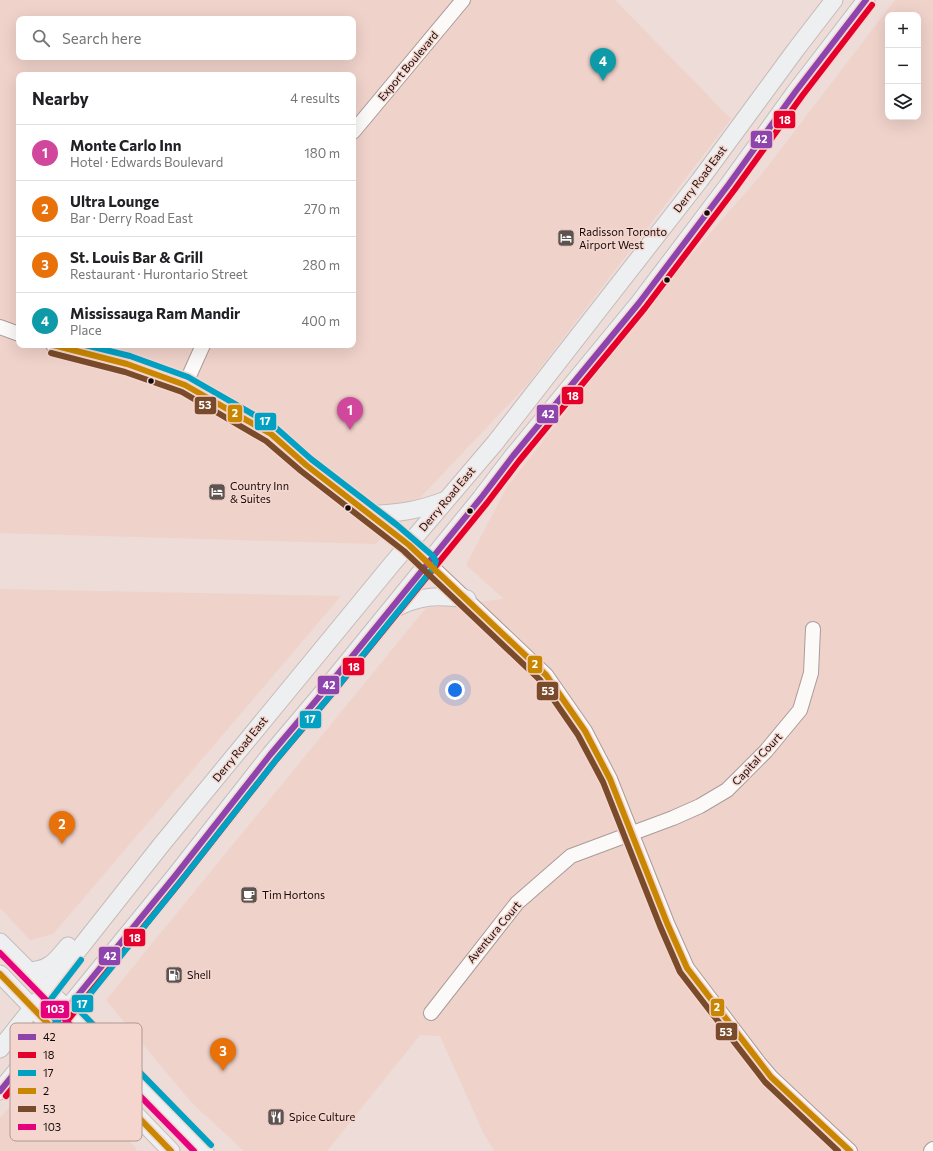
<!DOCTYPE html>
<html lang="en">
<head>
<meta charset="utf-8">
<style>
  :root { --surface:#fff; --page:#f6f6f6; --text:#202124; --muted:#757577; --line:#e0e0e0; --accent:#111827 }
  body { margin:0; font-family:Commissioner,sans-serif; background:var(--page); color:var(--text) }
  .controls { position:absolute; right:12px; top:12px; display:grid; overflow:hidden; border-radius:8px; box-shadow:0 4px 16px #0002 }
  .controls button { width:36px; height:36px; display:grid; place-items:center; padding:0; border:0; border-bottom:1px solid var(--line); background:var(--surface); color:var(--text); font:20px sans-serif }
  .you { position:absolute; left:455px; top:690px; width:14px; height:14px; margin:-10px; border:3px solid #fff; border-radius:50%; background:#1a73e8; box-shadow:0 0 0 6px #1a73e833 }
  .badge { display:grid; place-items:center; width:26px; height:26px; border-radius:50%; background:var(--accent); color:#fff; font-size:13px; font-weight:700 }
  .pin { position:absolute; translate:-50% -33px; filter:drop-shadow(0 1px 2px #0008) }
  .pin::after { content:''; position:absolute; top:21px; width:14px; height:12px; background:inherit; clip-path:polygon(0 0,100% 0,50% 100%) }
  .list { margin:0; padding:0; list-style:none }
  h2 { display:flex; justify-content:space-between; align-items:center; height:52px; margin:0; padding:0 16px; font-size:17px }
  h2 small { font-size:13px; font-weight:400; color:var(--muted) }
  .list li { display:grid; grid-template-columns:26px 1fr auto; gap:12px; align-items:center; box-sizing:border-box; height:56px; padding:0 16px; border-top:1px solid var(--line) }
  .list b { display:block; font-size:15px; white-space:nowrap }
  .list p { margin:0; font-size:13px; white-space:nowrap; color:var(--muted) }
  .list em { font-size:13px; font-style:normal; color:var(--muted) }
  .icon { flex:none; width:22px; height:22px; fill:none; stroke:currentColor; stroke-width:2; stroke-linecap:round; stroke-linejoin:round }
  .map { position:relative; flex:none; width:933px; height:1151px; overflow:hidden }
  .search { position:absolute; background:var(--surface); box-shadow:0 4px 16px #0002; left:16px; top:16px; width:340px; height:44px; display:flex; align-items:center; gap:10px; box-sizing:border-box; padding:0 14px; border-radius:8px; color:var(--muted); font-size:15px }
  .panel { position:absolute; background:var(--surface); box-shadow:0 4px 16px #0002; left:16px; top:72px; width:340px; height:276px; border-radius:8px }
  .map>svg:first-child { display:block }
  .built { fill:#efd2ca; fill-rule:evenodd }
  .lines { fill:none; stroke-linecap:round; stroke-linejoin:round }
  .minor-casing { stroke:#a99c99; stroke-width:16 }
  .major-casing { stroke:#c5bcba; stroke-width:19 }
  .minor { stroke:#fcfaf9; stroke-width:14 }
  .major { stroke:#edeff1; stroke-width:17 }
  .bus-1-casing { stroke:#f5d6cf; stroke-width:9 }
  .bus-2-casing { stroke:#f5d6cf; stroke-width:9 }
  .bus-3-casing { stroke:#f5d6cf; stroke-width:9 }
  .bus-4-casing { stroke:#f5d6cf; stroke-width:9 }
  .bus-5-casing { stroke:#f5d6cf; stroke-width:9 }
  .bus-6-casing { stroke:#f5d6cf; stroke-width:9 }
  .bus-1 { stroke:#8e44ad; stroke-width:6 }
  .bus-2 { stroke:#e4002b; stroke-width:6 }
  .bus-3 { stroke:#01a1c4; stroke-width:6 }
  .bus-4 { stroke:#c98701; stroke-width:6 }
  .bus-5 { stroke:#7a4b2a; stroke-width:6 }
  .bus-6 { stroke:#e5007d; stroke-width:6 }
  .bus-dot { fill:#130907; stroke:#f5d6cf; stroke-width:1.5 }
  .labels { text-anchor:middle; stroke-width:3; stroke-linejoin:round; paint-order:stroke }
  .street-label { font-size:11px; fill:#130907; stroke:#f5d6cf }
  .poi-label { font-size:11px; fill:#130907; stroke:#f5d6cf; text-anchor:start }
  .key { fill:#f5d6cf; stroke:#b19893; stroke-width:1 }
  .key-label { font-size:11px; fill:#130907 }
  .line-badge { stroke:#f5d6cf; stroke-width:1.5 }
  .badge-label { font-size:11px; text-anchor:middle; font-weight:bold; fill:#fff }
</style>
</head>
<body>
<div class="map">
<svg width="933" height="1151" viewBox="0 0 933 1151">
  <rect width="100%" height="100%" fill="#eddcd7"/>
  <!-- built -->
  <g class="built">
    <path d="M0 0H615L731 119 527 385 376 544 0 533ZM19 19H353V57H19ZM19 75H353V345H19Z"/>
    <path d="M895 0H933V1151H494L483 1132 440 1036 420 1035 327 1151H244L191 1102 106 1000 426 608 504 599 466 565 507 487 671 278 761 175ZM888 15H918V117H888Z"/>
    <polygon points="0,589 341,596 53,934 30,940 0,908"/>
    <polygon points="49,1063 137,1149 135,1151 0,1151 0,1118"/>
  </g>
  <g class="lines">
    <defs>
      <g id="minor">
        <polyline points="353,132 463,0"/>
        <polyline points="0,327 19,334"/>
        <polyline points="53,345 127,364 185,385 271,434 306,465 409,545 546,675 585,731 610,779 667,923 687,968 759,1063 771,1077 850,1151"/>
        <polyline points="185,385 203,345"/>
        <polyline points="431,1013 517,903 571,856 673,818 700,806 727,790 766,751 800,710 811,673 813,629"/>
        <polyline points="931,1151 933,1149"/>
      </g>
      <g id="major">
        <path d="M369 514C398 514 420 510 446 500"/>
        <path d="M392 610C419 595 438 595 467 599"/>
        <polyline points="0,942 67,1009 205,1151"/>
        <path d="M28 971C49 970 55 962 68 946"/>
        <polyline points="0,974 171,1151"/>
        <polyline points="0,1049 162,844 392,564 495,443 700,180 797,48 834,0"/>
        <polyline points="0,1091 175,876 270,755 324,691 481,498 513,456 639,303 729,184 796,91 866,0"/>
      </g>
    </defs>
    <!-- minor casing -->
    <use href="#minor" class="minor-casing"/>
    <!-- major casing -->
    <use href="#major" class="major-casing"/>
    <!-- minor -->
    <use href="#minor" class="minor"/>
    <!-- major -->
    <use href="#major" class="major"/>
    <defs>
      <polyline id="bus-1" points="0,1091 175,876 270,755 324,691 481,498 513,456 639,303 729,184 796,91 866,0"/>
      <polyline id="bus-2" points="6,1096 181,881 276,760 330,696 487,503 519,461 645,308 735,189 802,96 872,5"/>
      <g id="bus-3">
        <polyline points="85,345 130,356 188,377 275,427 311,459 397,525 433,556 436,561 434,567 330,696 276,760 181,881 78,1009 211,1145"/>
        <polyline points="81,960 44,1008 85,1050"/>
      </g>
      <g id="bus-4">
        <polyline points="53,345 127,364 185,385 271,434 306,465 409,545 546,675 585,731 610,779 667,923 687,968 771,1077 850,1151"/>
        <polyline points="0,974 171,1151"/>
      </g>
      <polyline id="bus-5" points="51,353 125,372 182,392 266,441 301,471 404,551 540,680 578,735 603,782 660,926 680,972 765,1082 838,1151"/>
      <polyline id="bus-6" points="0,953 194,1151"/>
    </defs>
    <!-- bus-1 casing -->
    <use href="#bus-1" class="bus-1-casing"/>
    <!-- bus-2 casing -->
    <use href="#bus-2" class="bus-2-casing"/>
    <!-- bus-3 casing -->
    <use href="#bus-3" class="bus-3-casing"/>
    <!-- bus-4 casing -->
    <use href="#bus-4" class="bus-4-casing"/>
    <!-- bus-5 casing -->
    <use href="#bus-5" class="bus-5-casing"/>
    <!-- bus-6 casing -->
    <use href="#bus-6" class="bus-6-casing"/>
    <!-- bus-1 -->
    <use href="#bus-1" class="bus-1"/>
    <!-- bus-2 -->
    <use href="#bus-2" class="bus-2"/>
    <!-- bus-3 -->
    <use href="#bus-3" class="bus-3"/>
    <!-- bus-4 -->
    <use href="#bus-4" class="bus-4"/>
    <!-- bus-5 -->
    <use href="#bus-5" class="bus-5"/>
    <!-- bus-6 -->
    <use href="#bus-6" class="bus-6"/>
  </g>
  <!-- icons -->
  <defs>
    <symbol id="hotel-square" viewBox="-11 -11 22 22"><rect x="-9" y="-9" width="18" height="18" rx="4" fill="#5f5350" stroke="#f5d6cf"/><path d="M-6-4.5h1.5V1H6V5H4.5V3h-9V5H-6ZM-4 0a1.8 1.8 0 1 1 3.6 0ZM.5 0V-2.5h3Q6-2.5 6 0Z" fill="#fff"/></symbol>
    <symbol id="cafe-square" viewBox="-11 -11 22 22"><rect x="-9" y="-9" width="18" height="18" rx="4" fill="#5f5350" stroke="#f5d6cf"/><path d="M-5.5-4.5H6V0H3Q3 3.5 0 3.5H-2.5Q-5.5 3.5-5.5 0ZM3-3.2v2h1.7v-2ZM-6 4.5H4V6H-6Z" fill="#fff"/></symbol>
    <symbol id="fuel-square" viewBox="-11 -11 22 22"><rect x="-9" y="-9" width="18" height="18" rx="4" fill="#5f5350" stroke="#f5d6cf"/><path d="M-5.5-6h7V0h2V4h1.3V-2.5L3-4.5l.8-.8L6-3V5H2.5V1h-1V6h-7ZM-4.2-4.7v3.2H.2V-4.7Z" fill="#fff"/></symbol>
    <symbol id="restaurant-square" viewBox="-11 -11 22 22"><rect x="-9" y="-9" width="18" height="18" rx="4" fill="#5f5350" stroke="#f5d6cf"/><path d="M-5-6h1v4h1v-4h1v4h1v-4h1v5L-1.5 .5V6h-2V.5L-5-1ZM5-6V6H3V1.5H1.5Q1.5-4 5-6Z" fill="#fff"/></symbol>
  </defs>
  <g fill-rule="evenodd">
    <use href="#hotel-square" x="556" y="228" width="20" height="20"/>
    <use href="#hotel-square" x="207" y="482" width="20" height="20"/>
    <use href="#cafe-square" x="239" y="885" width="20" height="20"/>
    <use href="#fuel-square" x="164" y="965" width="20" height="20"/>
    <use href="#restaurant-square" x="266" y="1107" width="20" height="20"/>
  </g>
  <!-- markers -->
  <g class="bus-dot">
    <circle cx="707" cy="213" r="3.5"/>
    <circle cx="667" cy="280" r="3.5"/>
    <circle cx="151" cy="381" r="3.5"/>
    <circle cx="348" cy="508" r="3.5"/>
    <circle cx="470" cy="511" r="3.5"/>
  </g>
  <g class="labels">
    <!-- street labels -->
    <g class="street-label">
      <text transform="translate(408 66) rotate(-50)" y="4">Export Boulevard</text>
      <text transform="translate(700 179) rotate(-53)" y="4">Derry Road East</text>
      <text transform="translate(447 499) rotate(-50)" y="4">Derry Road East</text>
      <text transform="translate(240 749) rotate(-51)" y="4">Derry Road East</text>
      <text transform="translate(757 759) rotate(-47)" y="4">Capital Court</text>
      <text transform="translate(494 932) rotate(-50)" y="4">Aventura Court</text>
    </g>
    <!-- poi labels -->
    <g class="poi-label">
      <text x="579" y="236">Radisson Toronto<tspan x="579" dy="13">Airport West</tspan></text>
      <text x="230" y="490">Country Inn<tspan x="230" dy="13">&amp; Suites</tspan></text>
      <text x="262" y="899">Tim Hortons</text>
      <text x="187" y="979">Shell</text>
      <text x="289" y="1121">Spice Culture</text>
    </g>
  </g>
  <!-- legend -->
  <rect x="10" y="1023" width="132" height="118" rx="6" class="key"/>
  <rect x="18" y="1034" width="18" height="6" fill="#8e44ad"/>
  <rect x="18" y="1052" width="18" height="6" fill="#e4002b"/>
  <rect x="18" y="1070" width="18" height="6" fill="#01a1c4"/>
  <rect x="18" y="1088" width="18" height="6" fill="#c98701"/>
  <rect x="18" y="1106" width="18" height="6" fill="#7a4b2a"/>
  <rect x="18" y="1124" width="18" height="6" fill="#e5007d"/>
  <g class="key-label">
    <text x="43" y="1041">42</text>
    <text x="43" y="1059">18</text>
    <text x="43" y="1077">17</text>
    <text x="43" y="1095">2</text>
    <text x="43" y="1113">53</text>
    <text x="43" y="1131">103</text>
  </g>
  <g class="line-badge">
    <rect x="773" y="110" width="23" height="19" rx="4" fill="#e4002b"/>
    <rect x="750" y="130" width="23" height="19" rx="4" fill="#8e44ad"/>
    <rect x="561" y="386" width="23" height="19" rx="4" fill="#e4002b"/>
    <rect x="194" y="396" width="23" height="19" rx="4" fill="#7a4b2a"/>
    <rect x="227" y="404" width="16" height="19" rx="4" fill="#c98701"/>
    <rect x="536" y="404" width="23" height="20" rx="4" fill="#8e44ad"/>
    <rect x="254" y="412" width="23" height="19" rx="4" fill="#01a1c4"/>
    <rect x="527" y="655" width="16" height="19" rx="4" fill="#c98701"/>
    <rect x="342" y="657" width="23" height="19" rx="4" fill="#e4002b"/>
    <rect x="317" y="675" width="23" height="20" rx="4" fill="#8e44ad"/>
    <rect x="536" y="681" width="23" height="20" rx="4" fill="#7a4b2a"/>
    <rect x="299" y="710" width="23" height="19" rx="4" fill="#01a1c4"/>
    <rect x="123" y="928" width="23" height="19" rx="4" fill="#e4002b"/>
    <rect x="98" y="946" width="23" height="20" rx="4" fill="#8e44ad"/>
    <rect x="71" y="994" width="23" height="19" rx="4" fill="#01a1c4"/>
    <rect x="710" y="998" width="15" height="19" rx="4" fill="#c98701"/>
    <rect x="40" y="1000" width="30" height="19" rx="4" fill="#e5007d"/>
    <rect x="715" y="1022" width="23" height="19" rx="4" fill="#7a4b2a"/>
  </g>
  <g class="badge-label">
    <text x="785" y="124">18</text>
    <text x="761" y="143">42</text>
    <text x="573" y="400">18</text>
    <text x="205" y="409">53</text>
    <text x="235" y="417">2</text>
    <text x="548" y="418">42</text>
    <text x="265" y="425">17</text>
    <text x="535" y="668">2</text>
    <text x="354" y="671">18</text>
    <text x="329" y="689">42</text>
    <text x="548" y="695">53</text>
    <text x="310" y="723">17</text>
    <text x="135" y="942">18</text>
    <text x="110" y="960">42</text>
    <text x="82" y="1008">17</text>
    <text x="717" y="1011">2</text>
    <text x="55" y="1013">103</text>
    <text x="726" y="1036">53</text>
  </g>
</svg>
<div class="controls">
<button>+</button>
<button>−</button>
<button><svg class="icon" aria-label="layers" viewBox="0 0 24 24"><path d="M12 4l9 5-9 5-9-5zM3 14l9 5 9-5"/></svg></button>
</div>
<div class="you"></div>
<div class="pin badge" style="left:350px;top:430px;background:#d1479c">1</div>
<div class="pin badge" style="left:62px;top:844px;background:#e8710a">2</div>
<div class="pin badge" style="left:223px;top:1071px;background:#e8710a">3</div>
<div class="pin badge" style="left:603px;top:81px;background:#0f9aa8">4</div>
<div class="search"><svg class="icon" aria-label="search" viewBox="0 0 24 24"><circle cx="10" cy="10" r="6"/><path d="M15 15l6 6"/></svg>Search here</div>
<section class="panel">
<h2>Nearby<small>4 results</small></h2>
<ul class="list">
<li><span class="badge" style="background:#d1479c">1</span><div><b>Monte Carlo Inn</b><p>Hotel · Edwards Boulevard</p></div><em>180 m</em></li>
<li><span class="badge" style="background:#e8710a">2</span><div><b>Ultra Lounge</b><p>Bar · Derry Road East</p></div><em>270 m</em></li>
<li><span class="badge" style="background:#e8710a">3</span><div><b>St. Louis Bar &amp; Grill</b><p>Restaurant · Hurontario Street</p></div><em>280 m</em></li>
<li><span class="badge" style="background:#0f9aa8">4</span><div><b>Mississauga Ram Mandir</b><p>Place</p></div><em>400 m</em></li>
</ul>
</section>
</div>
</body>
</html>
